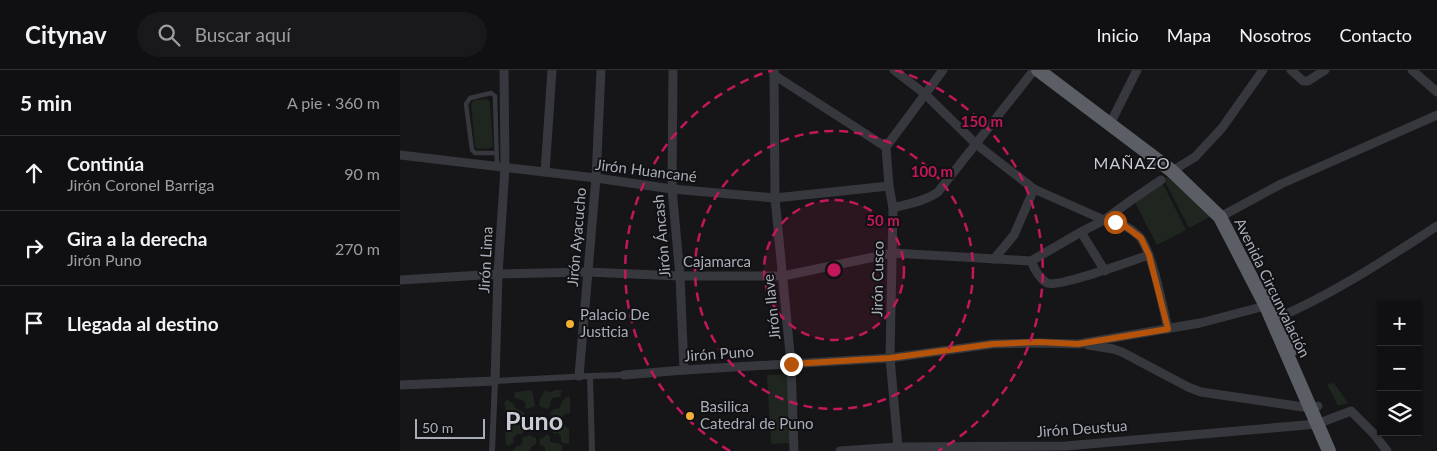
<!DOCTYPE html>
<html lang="es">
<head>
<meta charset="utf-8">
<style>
  :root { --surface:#101012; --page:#19191b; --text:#f1f3f6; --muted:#9c9d9f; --line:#303032 }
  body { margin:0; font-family:Lato,sans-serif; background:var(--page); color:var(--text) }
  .controls { position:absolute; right:15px; bottom:15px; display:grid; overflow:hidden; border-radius:0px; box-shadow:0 1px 4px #0004 }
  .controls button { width:45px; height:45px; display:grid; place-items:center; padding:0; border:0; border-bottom:1px solid var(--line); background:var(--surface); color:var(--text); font:25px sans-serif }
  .scale { position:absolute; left:15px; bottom:12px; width:70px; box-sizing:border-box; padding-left:5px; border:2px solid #a8adb8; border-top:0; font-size:14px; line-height:18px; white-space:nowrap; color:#a8adb8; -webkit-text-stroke:4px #111113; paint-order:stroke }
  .stop { position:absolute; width:15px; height:15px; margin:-11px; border:4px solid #b45309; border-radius:50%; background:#fff }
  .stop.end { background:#b45309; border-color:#fff; box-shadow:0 1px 5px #0008 }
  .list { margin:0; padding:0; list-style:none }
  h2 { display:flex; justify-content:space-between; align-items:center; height:65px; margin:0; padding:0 20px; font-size:21px }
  h2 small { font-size:16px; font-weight:400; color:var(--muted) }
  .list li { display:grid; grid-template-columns:32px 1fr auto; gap:15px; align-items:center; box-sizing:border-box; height:75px; padding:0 20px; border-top:1px solid var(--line) }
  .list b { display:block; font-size:19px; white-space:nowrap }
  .list p { margin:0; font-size:16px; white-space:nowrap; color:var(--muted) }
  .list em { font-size:16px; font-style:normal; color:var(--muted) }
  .icon { flex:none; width:28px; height:28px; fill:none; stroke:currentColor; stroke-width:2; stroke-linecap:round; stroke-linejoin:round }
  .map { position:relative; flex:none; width:1037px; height:381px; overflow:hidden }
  header { display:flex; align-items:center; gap:30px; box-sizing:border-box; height:70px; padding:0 25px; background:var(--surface); border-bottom:1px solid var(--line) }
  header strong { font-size:24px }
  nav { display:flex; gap:28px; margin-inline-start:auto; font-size:18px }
  .search { width:350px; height:45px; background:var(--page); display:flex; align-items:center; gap:12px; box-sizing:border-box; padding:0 18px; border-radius:28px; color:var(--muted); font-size:19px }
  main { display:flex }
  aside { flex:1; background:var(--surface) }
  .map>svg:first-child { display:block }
  .green { fill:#1e261f }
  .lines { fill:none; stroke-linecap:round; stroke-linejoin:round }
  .service { stroke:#37383d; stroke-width:4.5 }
  .pedestrian { stroke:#37383d; stroke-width:6 }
  .minor { stroke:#37383d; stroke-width:9 }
  .trunk { stroke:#5b5e65; stroke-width:14 }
  .route { stroke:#b45309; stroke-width:6 }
  .ring { fill:none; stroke:#c2185b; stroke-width:2.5; stroke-dasharray:9 6 }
  .poi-dot { fill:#f2b134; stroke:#111113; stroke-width:2 }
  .labels { text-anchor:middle; stroke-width:4; stroke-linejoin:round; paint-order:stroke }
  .street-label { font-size:15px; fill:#a8adb8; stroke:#111113 }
  .poi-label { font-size:15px; fill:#a8adb8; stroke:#111113; text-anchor:start }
  .neighbourhood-label { font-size:16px; letter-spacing:1px; fill:#c9ccd4; stroke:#111113 }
  .town-label { font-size:25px; font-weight:bold; fill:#c9ccd4; stroke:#111113 }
  .centre { fill:#c2185b; stroke:#111113; stroke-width:2.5 }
  .ring-label { font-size:15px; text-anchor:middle; font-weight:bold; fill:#c2185b; stroke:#111113; stroke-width:4; stroke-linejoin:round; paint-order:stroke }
</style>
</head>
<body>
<header>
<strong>Citynav</strong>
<div class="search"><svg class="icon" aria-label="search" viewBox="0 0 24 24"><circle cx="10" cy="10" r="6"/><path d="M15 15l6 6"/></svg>Buscar aquí</div>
<nav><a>Inicio</a><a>Mapa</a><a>Nosotros</a><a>Contacto</a></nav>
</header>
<main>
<aside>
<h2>5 min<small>A pie · 360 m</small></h2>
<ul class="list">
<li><svg class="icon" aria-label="ahead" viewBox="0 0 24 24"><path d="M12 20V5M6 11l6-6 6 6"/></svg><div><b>Continúa</b><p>Jirón Coronel Barriga</p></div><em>90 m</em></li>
<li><svg class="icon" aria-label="right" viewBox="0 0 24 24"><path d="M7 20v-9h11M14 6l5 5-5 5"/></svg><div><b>Gira a la derecha</b><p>Jirón Puno</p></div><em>270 m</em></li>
<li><svg class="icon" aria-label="arrive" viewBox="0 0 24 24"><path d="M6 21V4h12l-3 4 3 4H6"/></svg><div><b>Llegada al destino</b></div></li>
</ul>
</aside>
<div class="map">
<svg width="1037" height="381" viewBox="0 0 1037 381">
  <rect width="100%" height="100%" fill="#161618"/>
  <!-- green -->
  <g class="green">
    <polygon points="87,29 90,32 93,76 91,78 77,79 75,76 71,34 74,30"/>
    <polygon points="769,105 813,145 789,158 764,110"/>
    <polygon points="763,114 786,160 757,175 733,129"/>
    <polygon points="387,304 391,373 371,374 367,305"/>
    <polygon points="934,313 948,333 938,336 927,314"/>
    <polygon points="132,320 135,336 127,339 125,337 126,334 123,330 114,328 115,322"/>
    <polygon points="155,320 162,320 160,327 152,328 150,333 151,335 147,339 139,336 140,328 142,327 144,321 151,322"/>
    <polygon points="168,326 170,328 170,343 165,344 161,349 153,349 150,343 154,339 158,339 161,335 162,331"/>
    <polygon points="107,329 115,335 114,337 125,343 122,350 113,351 107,346 104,333"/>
    <polygon points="154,353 161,353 169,359 169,373 164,374 161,371 161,366 158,363 154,364 150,360"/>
    <polygon points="113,355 122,355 125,360 122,364 118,364 113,368 114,372 109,376 106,375 105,361 109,360"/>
    <polygon points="147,364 150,367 150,371 154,373 158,373 162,375 162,381 146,381 144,376 140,375 140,368 143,368"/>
    <polygon points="129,365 136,368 136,374 131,377 130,381 112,381 117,376 120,376 123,371 122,368"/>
  </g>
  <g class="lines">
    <!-- service -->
    <polyline class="service" points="96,83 75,83 72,80 66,34 70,28 91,23 95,26 97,97"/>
    <!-- pedestrian -->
    <g class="pedestrian">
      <polyline points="190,306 192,381"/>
      <polyline points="92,381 95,311 190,306 224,305"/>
    </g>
    <!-- minor -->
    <g class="minor">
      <polyline points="273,0 272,119 280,206 284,300"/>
      <polyline points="374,0 375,128 391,294 394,381"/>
      <path d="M494 0 525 24 576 74 634 119 704 150C718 152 729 156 739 166 752 180 763 238 768 259"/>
      <polyline points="891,0 903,11 908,11 925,0"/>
      <polyline points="1012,0 1037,22"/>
      <polyline points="374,5 486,77"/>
      <polyline points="710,54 737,0"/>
      <polyline points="0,85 196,108 272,119 375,128 489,116"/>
      <polyline points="772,101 795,87 822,58 863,0"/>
      <polyline points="145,102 152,0"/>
      <path d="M493 138C507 134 526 131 538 122L634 0"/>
      <polyline points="820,147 881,114 1037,45"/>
      <polyline points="681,162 705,201"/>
      <polyline points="594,189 614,165 634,119"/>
      <path d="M631 191C634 198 639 209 647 213 658 218 733 190 749 185"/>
      <polyline points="0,210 98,204 188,202 280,206 383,206 493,183 631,191 681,162 704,150 733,129 761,110"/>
      <path d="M877 248C934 224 986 189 1037 156"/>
      <polyline points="688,275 713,279 722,282 788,317 801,322 910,338 918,336"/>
      <polyline points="224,305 284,300 490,288 593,274 639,273 678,274 800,253 869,235"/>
      <polyline points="179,306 196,108 201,0"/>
      <polyline points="0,315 95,311 98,204 105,98 104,0"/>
      <polyline points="498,377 490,288 493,138 489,116 486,77 543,0"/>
      <polyline points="440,381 498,377 666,376 917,354 951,341 974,364 987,381"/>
    </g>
    <!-- trunk -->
    <g class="trunk">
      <polyline points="638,0 772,101 820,147 866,236 929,381"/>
      <polyline points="870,225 881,246 894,278"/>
    </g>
  </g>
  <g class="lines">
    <!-- route -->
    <polyline class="route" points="391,294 490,288 593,274 639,272 678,274 768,259 749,185 741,168 725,156 715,152"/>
  </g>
  <!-- distance rings -->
  <circle cx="434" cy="200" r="70" fill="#c2185b" fill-opacity=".12"/>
  <g class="ring">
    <circle cx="434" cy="200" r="70"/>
    <circle cx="434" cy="200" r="139"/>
    <path d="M330 381A209 209 0 0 1 373 0M495 0A209 209 0 0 1 538 381"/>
  </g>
  <!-- markers -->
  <g class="poi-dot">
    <circle cx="170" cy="254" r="5"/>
    <circle cx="290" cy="346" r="5"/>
  </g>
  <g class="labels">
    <!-- street labels -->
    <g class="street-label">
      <text transform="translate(246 101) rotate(7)" y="5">Jirón Huancané</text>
      <text transform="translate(262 166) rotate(-95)" y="5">Jirón Áncash</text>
      <text transform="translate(177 167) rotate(-85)" y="5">Jirón Ayacucho</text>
      <text transform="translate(86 190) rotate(-87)" y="5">Jirón Lima</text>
      <text x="317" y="197">Cajamarca</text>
      <text transform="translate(478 209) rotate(-89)" y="5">Jirón Cusco</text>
      <text transform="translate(872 218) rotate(64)" y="5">Avenida Circunvalación</text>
      <text transform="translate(372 237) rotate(-96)" y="5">Jirón Ilave</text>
      <text transform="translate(319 284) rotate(-4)" y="5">Jirón Puno</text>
      <text transform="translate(682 359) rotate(-4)" y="5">Jirón Deustua</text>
    </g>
    <!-- poi labels -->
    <g class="poi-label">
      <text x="180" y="250">Palacio De<tspan x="180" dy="17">Justicia</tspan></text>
      <text x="300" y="342">Basilica<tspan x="300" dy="17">Catedral de Puno</tspan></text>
    </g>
    <!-- neighbourhood labels -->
    <g class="neighbourhood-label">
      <text x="732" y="99">MAÑAZO</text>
    </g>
    <!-- town labels -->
    <g class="town-label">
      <text x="134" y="360">Puno</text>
    </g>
  </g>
  <circle cx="434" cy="200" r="8" class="centre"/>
  <g class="ring-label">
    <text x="582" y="57">150 m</text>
    <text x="532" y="107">100 m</text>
    <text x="483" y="156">50 m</text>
  </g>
</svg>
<div class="controls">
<button>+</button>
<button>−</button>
<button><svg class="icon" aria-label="layers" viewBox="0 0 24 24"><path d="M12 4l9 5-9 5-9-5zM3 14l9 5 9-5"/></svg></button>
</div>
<div class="scale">50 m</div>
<div class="stop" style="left:715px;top:152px"></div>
<div class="stop end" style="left:391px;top:294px"></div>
</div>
</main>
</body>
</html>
